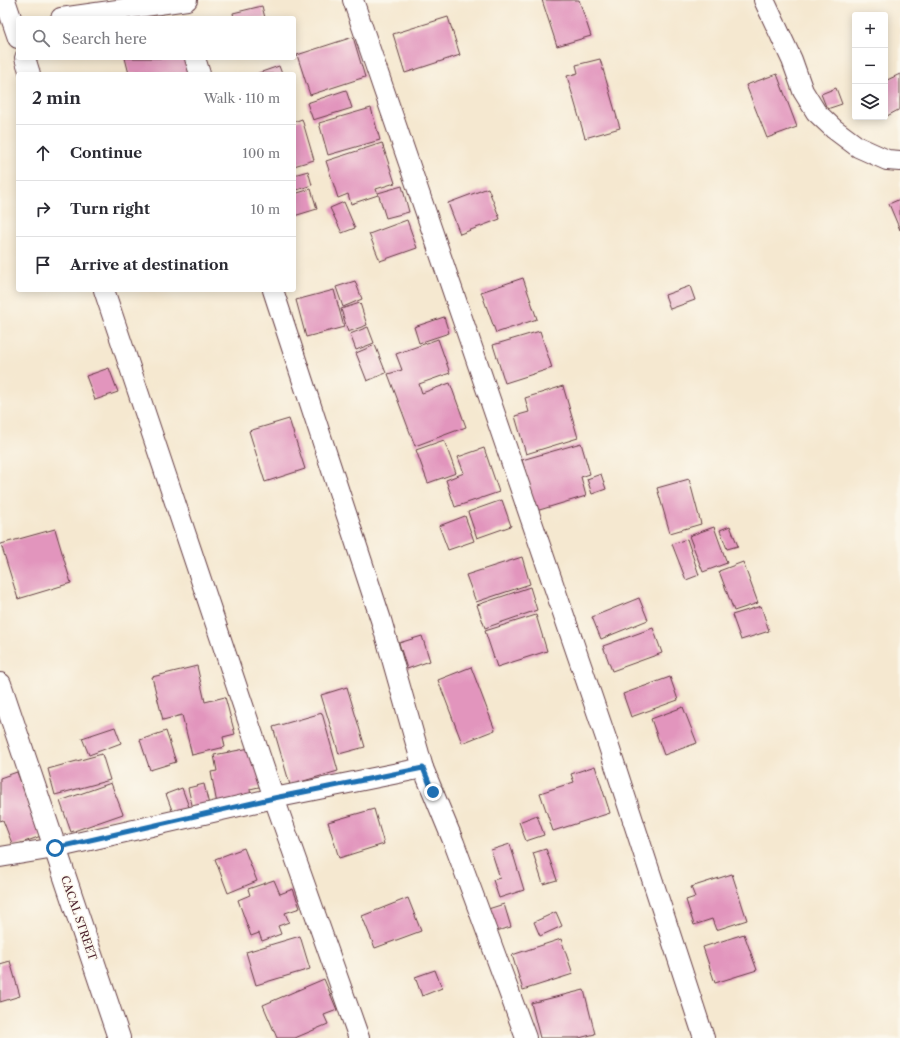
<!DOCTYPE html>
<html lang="en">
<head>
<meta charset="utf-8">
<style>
  :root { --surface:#fff; --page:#f2f2f3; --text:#2b2b33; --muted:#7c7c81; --line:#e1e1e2 }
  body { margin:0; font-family:"Libre Caslon Text",serif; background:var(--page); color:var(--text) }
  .controls { position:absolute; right:12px; top:12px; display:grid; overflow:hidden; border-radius:4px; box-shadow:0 2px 10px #0003 }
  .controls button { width:36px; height:36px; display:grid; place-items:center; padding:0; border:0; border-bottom:1px solid var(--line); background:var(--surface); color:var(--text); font:20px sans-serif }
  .stop { position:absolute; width:12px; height:12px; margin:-9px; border:3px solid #1f6fb2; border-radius:50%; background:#fff }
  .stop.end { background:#1f6fb2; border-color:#fff; box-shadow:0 1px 4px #0008 }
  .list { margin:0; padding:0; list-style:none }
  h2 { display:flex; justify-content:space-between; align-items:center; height:52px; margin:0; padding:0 16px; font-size:17px }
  h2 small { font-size:13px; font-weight:400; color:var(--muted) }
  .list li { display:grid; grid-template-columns:26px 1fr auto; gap:12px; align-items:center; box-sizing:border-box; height:56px; padding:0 16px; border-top:1px solid var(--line) }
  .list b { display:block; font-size:15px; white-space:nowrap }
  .list em { font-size:13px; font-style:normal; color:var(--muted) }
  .icon { flex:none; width:22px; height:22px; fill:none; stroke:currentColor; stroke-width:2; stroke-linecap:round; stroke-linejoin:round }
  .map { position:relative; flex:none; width:900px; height:1038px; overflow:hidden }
  .search { position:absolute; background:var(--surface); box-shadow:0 2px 10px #0003; left:16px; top:16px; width:280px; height:44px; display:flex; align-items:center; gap:10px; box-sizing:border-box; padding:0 14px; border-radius:4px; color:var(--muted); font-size:15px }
  .panel { position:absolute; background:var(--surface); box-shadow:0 2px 10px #0003; left:16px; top:72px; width:280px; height:220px; border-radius:4px }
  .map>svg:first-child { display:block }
  .building { fill:#e295bd }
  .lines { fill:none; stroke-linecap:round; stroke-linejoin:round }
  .street-casing { stroke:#643d44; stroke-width:22 }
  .secondary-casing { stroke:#643d44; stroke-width:24 }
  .street { stroke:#fff; stroke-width:20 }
  .secondary { stroke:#fff; stroke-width:22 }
  .route { stroke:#1f6fb2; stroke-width:5 }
  .labels { text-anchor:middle; stroke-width:3; stroke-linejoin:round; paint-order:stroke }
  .street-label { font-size:11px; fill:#4a1f2b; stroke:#fbf7ec }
</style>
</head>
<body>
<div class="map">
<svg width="900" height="1038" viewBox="0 0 900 1038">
  <rect width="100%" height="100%" fill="#fbf7ec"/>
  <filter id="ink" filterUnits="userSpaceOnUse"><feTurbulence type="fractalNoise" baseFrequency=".025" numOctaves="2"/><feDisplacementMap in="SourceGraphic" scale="8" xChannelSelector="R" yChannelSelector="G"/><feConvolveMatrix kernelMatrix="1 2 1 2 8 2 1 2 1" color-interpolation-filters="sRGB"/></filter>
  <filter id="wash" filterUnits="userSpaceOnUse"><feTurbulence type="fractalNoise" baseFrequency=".012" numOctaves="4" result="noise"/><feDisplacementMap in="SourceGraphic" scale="16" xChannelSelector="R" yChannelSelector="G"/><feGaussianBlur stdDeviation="0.9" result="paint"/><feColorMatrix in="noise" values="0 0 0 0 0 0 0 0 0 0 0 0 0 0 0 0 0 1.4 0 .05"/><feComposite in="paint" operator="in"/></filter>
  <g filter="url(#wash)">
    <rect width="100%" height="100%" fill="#f5e8d0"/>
    <g id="blocks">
      <!-- building -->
      <g class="building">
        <polygon points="542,0 579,0 591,36 557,46"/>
        <polygon points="262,6 265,18 234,18 233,13"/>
        <polygon points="448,17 460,55 405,73 393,34"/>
        <polygon points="353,37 365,77 310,95 297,55"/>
        <polygon points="125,58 190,58 195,74 129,74"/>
        <polygon points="600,59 620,128 585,138 567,76 578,73 576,65"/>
        <polygon points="279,66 282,74 256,74"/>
        <polygon points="777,74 797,127 767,138 746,85"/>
        <polygon points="900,74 900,109 887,116 885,112 885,81"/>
        <polygon points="836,88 842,104 827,109 821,94"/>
        <polygon points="346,90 352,108 313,120 307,103"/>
        <polygon points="371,108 380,140 328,155 319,123"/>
        <polygon points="302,119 314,160 294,166 294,122"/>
        <polygon points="382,143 395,183 376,189 378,195 351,204 348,194 338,198 326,161"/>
        <polygon points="308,171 312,185 294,191 294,175"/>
        <polygon points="402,186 409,212 386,218 378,193"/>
        <polygon points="488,188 500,219 460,234 448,203"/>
        <polygon points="311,189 317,209 294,216 294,194"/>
        <polygon points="900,199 900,230 889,204"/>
        <polygon points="344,202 355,228 342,233 330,208"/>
        <polygon points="407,220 417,248 380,261 369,234"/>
        <polygon points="523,278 537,319 496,333 481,292"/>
        <polygon points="355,281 362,299 343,307 336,287"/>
        <polygon points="690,286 695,300 670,309 665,295"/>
        <polygon points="334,290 344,327 306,337 296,300"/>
        <polygon points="360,303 367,325 348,332 341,309"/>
        <polygon points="444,317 449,333 419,343 414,327"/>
        <polygon points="368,327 374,343 356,350 350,334"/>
        <polygon points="540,331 552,368 505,383 493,345"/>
        <polygon points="438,339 450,373 419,384 422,393 450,383 466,427 415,446 388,374 402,370 396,354"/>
        <polygon points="375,345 386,373 367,381 356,353"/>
        <polygon points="109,368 118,392 95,400 86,376"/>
        <polygon points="563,386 578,438 526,454 515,416 529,412 525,398"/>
        <polygon points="289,419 305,469 265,482 249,431"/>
        <polygon points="444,440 456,473 428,483 416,450"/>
        <polygon points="581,443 590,474 581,477 586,496 536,511 522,460"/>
        <polygon points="484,448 499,492 455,507 446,480 464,473 458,457"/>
        <polygon points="601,474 606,489 592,494 587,479"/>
        <polygon points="689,479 701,524 670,533 657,488"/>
        <polygon points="502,500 511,526 477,538 468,512"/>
        <polygon points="465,516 474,541 448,550 439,526"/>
        <polygon points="730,526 738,546 727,549 720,530"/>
        <polygon points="714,527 727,563 703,572 689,536"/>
        <polygon points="55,529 71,583 18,599 1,544"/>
        <polygon points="687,539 699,575 686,580 672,544"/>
        <polygon points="522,557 530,584 476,602 466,575"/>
        <polygon points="743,562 758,603 734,611 719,571"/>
        <polygon points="530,587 537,610 485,628 477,605"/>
        <polygon points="639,598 648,620 601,639 592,617"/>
        <polygon points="761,606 769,631 741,640 732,615"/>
        <polygon points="536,615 547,651 497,667 485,631"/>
        <polygon points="653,628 662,653 612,671 603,646"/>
        <polygon points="422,636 430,661 407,669 399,643"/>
        <polygon points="197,666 205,702 225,697 235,734 223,737 225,747 192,755 182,715 163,720 152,677"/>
        <polygon points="471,667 495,730 462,743 438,680"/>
        <polygon points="670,677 678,700 631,717 623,694"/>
        <polygon points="347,687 365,747 339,754 321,695"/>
        <polygon points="683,707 697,743 664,755 651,719"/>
        <polygon points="322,713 338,771 290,785 273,727"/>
        <polygon points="115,727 121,743 89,755 82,738"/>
        <polygon points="166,731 176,762 150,770 140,740"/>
        <polygon points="255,747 263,786 250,789 251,798 217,804 211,772 217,771 214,755"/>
        <polygon points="102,754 110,780 55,795 48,769"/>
        <polygon points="595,766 610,813 553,831 540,793 574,782 571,774"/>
        <polygon points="17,772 41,836 13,846 3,820 0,821 0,778"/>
        <polygon points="111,783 123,814 71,832 60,801"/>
        <polygon points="204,784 209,805 193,809 188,788"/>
        <polygon points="182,788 189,807 173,813 166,794"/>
        <polygon points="374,809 384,844 339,858 328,822"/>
        <polygon points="537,815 544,835 526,841 519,822"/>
        <polygon points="510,844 524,890 499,898 493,880 500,878 491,850"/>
        <polygon points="244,848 257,881 228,893 215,859"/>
        <polygon points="546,849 557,880 543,884 533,853"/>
        <polygon points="732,874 747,920 716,930 712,919 694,925 686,900 695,897 691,887"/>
        <polygon points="274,880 280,894 293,889 300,908 285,913 289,922 278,926 281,934 262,941 259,933 251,936 238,900 250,895 248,889"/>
        <polygon points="408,898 421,931 375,948 362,916"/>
        <polygon points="504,904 511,927 492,932 485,910"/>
        <polygon points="556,912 562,926 540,936 534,922"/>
        <polygon points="744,934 757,970 715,983 703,947"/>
        <polygon points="300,936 310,969 256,985 246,952"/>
        <polygon points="561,939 573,974 523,990 512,955"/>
        <polygon points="10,961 20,996 0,1002 0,964"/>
        <polygon points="435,970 442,988 422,996 415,977"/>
        <polygon points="324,979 337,1010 324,1015 328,1024 295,1038 277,1038 263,1005"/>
        <polygon points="584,990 595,1034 579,1038 540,1038 531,1003"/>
      </g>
    </g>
  </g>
  <g filter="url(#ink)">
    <use href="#blocks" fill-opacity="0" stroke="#643d44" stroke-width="1"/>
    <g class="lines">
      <defs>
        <g id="street">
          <polyline points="5,0 18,38"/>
          <polyline points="353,0 608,744 704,1038"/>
          <polyline points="764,0 792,60 803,91 816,112 834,129 858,147 887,160 900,161"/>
          <polyline points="61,18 187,0"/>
          <polyline points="25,58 30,74"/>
          <polyline points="195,58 200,74"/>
          <polyline points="104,290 274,798 359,1038"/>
          <polyline points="273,290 381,620 423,768"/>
          <polyline points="0,857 55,848 274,798 423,768 454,843 526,1038"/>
        </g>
        <polyline id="secondary" points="0,684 119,1038"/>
      </defs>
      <!-- street casing -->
      <use href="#street" class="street-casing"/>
      <!-- secondary casing -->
      <use href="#secondary" class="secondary-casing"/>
      <!-- street -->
      <use href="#street" class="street"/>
      <!-- secondary -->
      <use href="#secondary" class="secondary"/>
    </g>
  </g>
  <g class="lines" filter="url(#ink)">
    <!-- route -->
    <polyline class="route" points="55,848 274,798 423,768 433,792"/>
  </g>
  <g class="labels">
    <!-- street labels -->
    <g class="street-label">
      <text transform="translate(79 918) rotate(71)" y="4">CACAL STREET</text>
    </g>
  </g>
</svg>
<div class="controls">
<button>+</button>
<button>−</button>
<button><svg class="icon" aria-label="layers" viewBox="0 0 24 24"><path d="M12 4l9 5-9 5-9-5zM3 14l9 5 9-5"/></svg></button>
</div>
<div class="stop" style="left:55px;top:848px"></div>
<div class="stop end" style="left:433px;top:792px"></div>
<div class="search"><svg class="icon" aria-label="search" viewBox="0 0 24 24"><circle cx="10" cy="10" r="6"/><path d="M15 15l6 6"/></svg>Search here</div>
<section class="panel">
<h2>2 min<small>Walk · 110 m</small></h2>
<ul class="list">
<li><svg class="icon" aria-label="ahead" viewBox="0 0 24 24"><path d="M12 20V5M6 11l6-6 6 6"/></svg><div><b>Continue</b></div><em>100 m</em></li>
<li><svg class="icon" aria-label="right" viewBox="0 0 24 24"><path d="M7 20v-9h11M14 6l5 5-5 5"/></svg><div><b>Turn right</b></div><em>10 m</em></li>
<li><svg class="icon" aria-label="arrive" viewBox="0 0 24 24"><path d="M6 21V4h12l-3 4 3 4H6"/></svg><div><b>Arrive at destination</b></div></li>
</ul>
</section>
</div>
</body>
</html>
